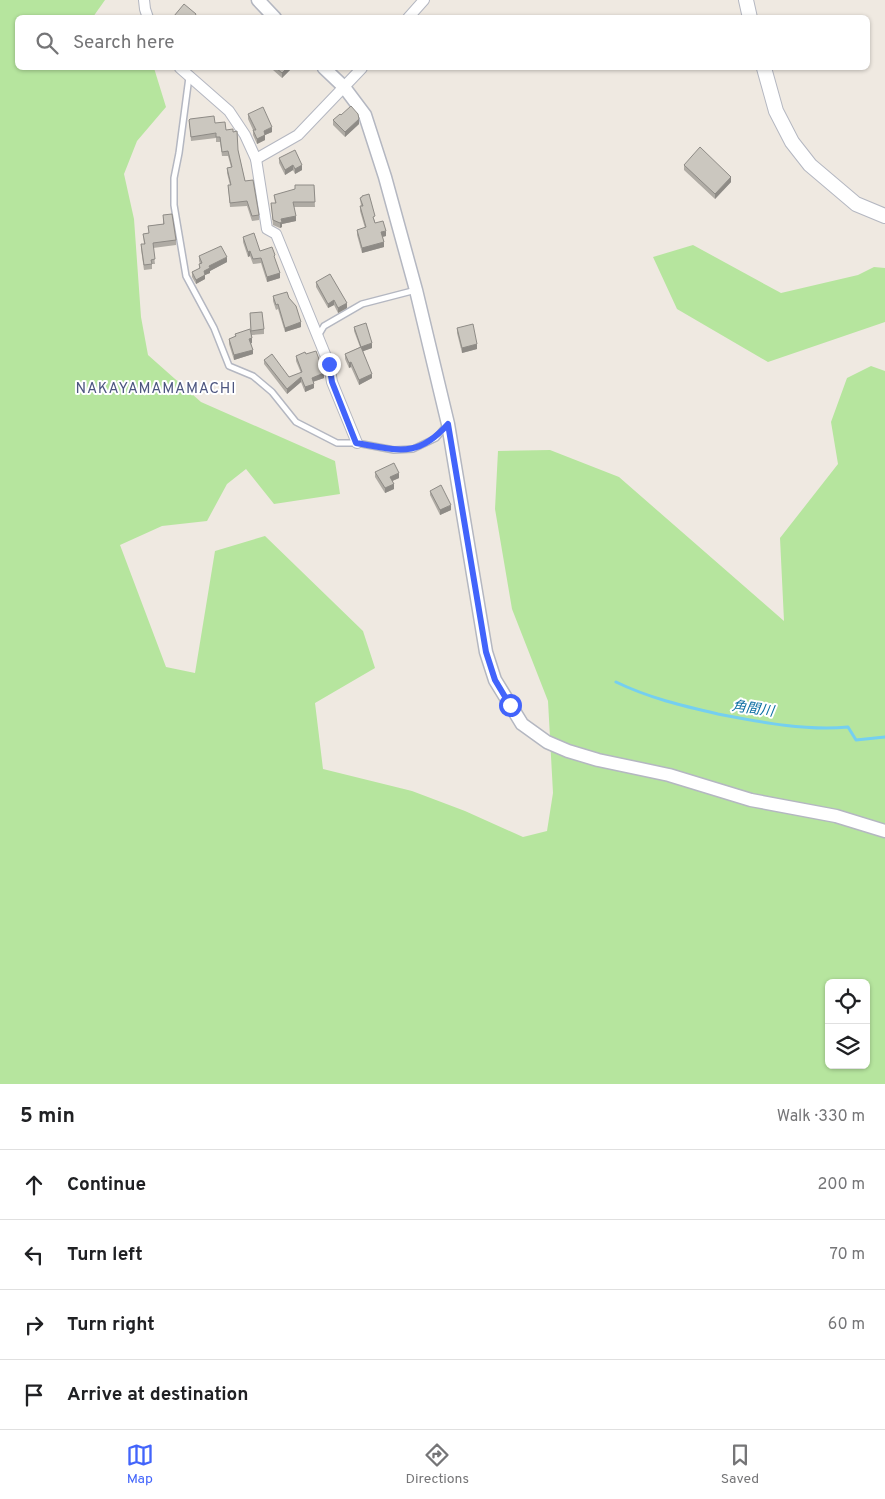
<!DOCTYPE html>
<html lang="en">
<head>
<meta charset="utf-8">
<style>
  :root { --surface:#fff; --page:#f6f6f6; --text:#202124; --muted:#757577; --line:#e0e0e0; --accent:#4264fb }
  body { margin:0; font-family:Overpass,"Noto Sans JP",sans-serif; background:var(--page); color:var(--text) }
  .controls { position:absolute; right:15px; bottom:15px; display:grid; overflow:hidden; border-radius:8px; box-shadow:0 1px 4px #0004 }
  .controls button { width:45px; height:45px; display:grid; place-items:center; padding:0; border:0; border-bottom:1px solid var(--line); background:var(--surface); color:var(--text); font:25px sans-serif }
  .stop { position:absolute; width:15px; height:15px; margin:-11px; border:4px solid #4264fb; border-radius:50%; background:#fff }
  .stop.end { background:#4264fb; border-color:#fff; box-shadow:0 1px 5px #0008 }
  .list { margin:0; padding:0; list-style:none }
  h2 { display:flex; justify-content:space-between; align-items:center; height:65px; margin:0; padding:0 20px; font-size:21px }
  h2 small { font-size:16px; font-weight:400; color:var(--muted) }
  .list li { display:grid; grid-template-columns:32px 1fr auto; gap:15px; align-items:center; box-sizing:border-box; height:70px; padding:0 20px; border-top:1px solid var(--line) }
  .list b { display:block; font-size:19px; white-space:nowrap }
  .list em { font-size:16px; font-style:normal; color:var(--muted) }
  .icon { flex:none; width:28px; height:28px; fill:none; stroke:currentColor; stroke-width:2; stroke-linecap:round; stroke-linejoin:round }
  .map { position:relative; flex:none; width:885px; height:1084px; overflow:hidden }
  .search { position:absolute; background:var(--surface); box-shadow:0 1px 4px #0004; left:15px; right:15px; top:15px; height:55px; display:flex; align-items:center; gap:12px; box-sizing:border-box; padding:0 18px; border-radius:8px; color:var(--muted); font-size:19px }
  .sheet { height:345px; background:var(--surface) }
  nav { display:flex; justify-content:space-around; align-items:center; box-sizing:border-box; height:70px; border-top:1px solid var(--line); background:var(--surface); font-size:14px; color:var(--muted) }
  nav a { display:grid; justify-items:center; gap:2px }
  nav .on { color:var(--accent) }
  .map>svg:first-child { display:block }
  .green { fill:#b6e59e; fill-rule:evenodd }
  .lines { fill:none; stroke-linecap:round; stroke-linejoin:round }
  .stream { stroke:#75cff0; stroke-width:3 }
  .service-casing { stroke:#b4b7c1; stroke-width:8 }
  .minor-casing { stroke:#b4b7c1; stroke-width:12 }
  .tertiary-casing { stroke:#b4b7c1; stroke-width:15 }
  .secondary-casing { stroke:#b4b7c1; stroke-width:16 }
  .service { stroke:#fff; stroke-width:5 }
  .minor { stroke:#fff; stroke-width:10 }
  .tertiary { stroke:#fff; stroke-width:12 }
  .secondary { stroke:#fff; stroke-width:14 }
  .wall { fill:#afaba4 }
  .shaded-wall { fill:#8e8b86 }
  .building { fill:#cbc7bf; stroke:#8e8b86 }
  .route { stroke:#4264fb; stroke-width:6 }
  .labels { text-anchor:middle; stroke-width:4; stroke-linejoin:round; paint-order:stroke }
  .water-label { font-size:14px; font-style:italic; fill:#0d6fa3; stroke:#fff }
  .quarter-label { font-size:15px; letter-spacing:1px; fill:#4d5680; stroke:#fff }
</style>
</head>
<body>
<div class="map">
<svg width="885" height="1084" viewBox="0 0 885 1084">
  <rect width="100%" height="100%" fill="#efe9e1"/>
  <!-- green -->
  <g class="green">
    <path d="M0 0H105L93 17 18 18V68H154L166 107 137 141 124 174 134 219 141 317 148 355 201 402 335 461 340 494 274 504 246 469 227 484 207 521 162 526 120 545 166 667 195 673 215 551 265 536 363 631 375 668 315 703 323 769 412 791 465 811 523 837 547 831 553 793 548 701 512 609 495 509 498 451 550 450 619 477 784 621 780 538 838 464 831 422 847 378 871 366 885 371V1084H0ZM829 983H866V1065H829Z"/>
    <polygon points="693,245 781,293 858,275 874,267 885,268 885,322 768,362 677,309 653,257"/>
  </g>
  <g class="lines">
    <!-- stream -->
    <path class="stream" d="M616 682C649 698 683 706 718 714 760 722 806 731 848 727L856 740 885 737"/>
    <defs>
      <g id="service">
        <polyline points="189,77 179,153 174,178 174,205 186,276 214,328 229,366 253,376 272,392 296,422 337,443 357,443 394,450 413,449 436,438 446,426"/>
        <polyline points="318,336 324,326 362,304 416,290"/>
      </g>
      <g id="minor">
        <polyline points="144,0 145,9 148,18"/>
        <polyline points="408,18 424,0"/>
        <polyline points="180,68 229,111 245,135 256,159 267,229 276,234 329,364 332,382 357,443"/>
        <polyline points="256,159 298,135 362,68"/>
      </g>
      <g id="tertiary">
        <polyline points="258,0 275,18"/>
        <polyline points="324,68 344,87 365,115 385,177 416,290 448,424 486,652 495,680 522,724 547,742 568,751 598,760 669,775 751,800 836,816 885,831"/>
      </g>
      <g id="secondary">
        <polyline points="746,0 750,18"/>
        <polyline points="764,68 776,111 792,142 810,165 856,204 885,216"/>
      </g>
    </defs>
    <!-- service casing -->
    <use href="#service" class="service-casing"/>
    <!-- minor casing -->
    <use href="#minor" class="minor-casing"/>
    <!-- tertiary casing -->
    <use href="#tertiary" class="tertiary-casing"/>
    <!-- secondary casing -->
    <use href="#secondary" class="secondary-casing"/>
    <!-- service -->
    <use href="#service" class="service"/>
    <!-- minor -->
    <use href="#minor" class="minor"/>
    <!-- tertiary -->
    <use href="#tertiary" class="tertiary"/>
    <!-- secondary -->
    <use href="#secondary" class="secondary"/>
  </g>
  <!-- wall -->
  <g class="wall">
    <polygon points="273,68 292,68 282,78 273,70"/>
    <polygon points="248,114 272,132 265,135 265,140 257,144 253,135 253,130 248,119"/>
    <polygon points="341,115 359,124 345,137 333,125 333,120"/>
    <polygon points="189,120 215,123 226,130 238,150 245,181 259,215 259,220 252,221 247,206 230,207 228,185 230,185 227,173 227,168 231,167 228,156 222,156 220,142 216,142 216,138 191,141"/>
    <polygon points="279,158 302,170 295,174 293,170 285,175 279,163"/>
    <polygon points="684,165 731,182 715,199 684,170"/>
    <polygon points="314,185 315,207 294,207 296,221 282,224 282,227 280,228 273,225 271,203 275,203 274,195"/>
    <polygon points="362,196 375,221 374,221 375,223 386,236 383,237 384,247 362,253 357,235 357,230 365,228 360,211 360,206 361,206 360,198 362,198"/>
    <polygon points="163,215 176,240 176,245 153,248 155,264 152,264 152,269 144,270 141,249 141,244 144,244 143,234 149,233 148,226 163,224"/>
    <polygon points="243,237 260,251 275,260 280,278 267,282 261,263 253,264 250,256 248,257 243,242"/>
    <polygon points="199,256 227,262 210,271 210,273 205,275 205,279 196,284 192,277 192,272 199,269 199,264 200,264 199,261"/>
    <polygon points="316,282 347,308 338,313 334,305 328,308 316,287"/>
    <polygon points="273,296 289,298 301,327 285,332 278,309 276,310 273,301"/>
    <polygon points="250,313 264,329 264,334 252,335 252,343 251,343 253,354 234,360 229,344 229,339 235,337 235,334 251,333"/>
    <polygon points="354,327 372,348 363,351 372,378 359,385 351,367 349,368 345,359 345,354 360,347 354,331"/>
    <polygon points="457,328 477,349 462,353 457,333"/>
    <polygon points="306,354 324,378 313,382 314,388 305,392 301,382 287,394 264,364 264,360 289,377 301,373 296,361 296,356"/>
    <polygon points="375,472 399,478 392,481 394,489 385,493 375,477"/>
    <polygon points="430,491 451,510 440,515 430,495"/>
  </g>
  <!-- shaded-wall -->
  <g class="shaded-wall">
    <polygon points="287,68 292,68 282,78 282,73"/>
    <polygon points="359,119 359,124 345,137 345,132"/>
    <polygon points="272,127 272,132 265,135 265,140 257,144 257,139 264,131"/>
    <polygon points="293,165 293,170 285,175 285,170"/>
    <polygon points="302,165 302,170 295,174 295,169"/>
    <polygon points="731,177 731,182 715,199 715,194"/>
    <polygon points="296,216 296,221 282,224 282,227 280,228 280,223 281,219"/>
    <polygon points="386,231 386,236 381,237 381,232"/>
    <polygon points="384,242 384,247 362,253 362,248"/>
    <polygon points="250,251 250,256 248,257 248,252"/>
    <polygon points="227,257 227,262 210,271 210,273 205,275 205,279 196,284 196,280 209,266"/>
    <polygon points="280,273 280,278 267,282 267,277"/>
    <polygon points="334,300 334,305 328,308 328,304"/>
    <polygon points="347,303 347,308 338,313 338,308"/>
    <polygon points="301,322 301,327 285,332 285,328"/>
    <polygon points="252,338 252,343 249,344 249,339"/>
    <polygon points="372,343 372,348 361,352 361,347"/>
    <polygon points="477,344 477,349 462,353 462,348"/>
    <polygon points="253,350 253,354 234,360 234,355"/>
    <polygon points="351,362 351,367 349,368 349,363"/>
    <polygon points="324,373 324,378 312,382 312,378"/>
    <polygon points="372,374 372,378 359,385 359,380"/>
    <polygon points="301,377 301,382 287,394 287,389"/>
    <polygon points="314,384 314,388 305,392 305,387"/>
    <polygon points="399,473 399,478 390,482 390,477"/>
    <polygon points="394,484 394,489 385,493 385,488"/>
    <polygon points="451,505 451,510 440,515 440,510"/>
  </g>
  <!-- building -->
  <g class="building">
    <polygon points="184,4 196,14 194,18 176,18 174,16"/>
    <polygon points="276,68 287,68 282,73"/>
    <polygon points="351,106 358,114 359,119 345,132 333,120 340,114 341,115"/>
    <polygon points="263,107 272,127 264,131 265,135 257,139 253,130 256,130 248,114"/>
    <polygon points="214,116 215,123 225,122 226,130 233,129 233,132 237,131 238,150 245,181 253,180 259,215 252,216 247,201 230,203 228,185 231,185 227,168 232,167 228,151 222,152 220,137 216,137 216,133 191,137 189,120 190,119"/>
    <polygon points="700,147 731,177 715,194 684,165"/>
    <polygon points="295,150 302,165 295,169 293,165 285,170 279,158"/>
    <polygon points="295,185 314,185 315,202 293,202 296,216 281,219 282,222 280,223 273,220 271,203 276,203 274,195 295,189"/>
    <polygon points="369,194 375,216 373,217 375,223 383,221 386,231 381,232 384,242 362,248 357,230 366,227 360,206 363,206 360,198 362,197 362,196"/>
    <polygon points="172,214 176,240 153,243 155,259 151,260 152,264 144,265 141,244 145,244 143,234 149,233 148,226 164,224 163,215"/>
    <polygon points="254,233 260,251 272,247 275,255 274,256 280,273 267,277 261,258 253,259 250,251 248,252 243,237"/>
    <polygon points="221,246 227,257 209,266 210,268 204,271 205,275 196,280 192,272 200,268 199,264 202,263 199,256"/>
    <polygon points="330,274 347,303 338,308 334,300 328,304 316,282"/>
    <polygon points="287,292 289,298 296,306 301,322 285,328 278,304 276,305 273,296"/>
    <polygon points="262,312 264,329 251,331 250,313"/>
    <polygon points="366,323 372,343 361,347 354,327"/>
    <polygon points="473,324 477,344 462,348 457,328"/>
    <polygon points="250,329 252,338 249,339 253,350 234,355 229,339 236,336 235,334"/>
    <polygon points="361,347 372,374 359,380 351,362 349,363 345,354"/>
    <polygon points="316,351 324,373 312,378 314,384 305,387 301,377 287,389 264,360 272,354 289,377 302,372 296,356 305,352 306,354"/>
    <polygon points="394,463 399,473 390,477 394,484 385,488 375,472"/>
    <polygon points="441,485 451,505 440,510 430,491"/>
  </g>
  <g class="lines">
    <!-- route -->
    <path class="route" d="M329 364 332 382 356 443C398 450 417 459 448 424L486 652 495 680 510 705"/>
  </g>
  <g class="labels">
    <!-- water labels -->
    <g class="water-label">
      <text transform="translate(753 708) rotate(8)" y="5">角間川</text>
    </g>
    <!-- quarter labels -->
    <g class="quarter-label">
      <text x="156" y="393">NAKAYAMAMAMACHI</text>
    </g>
  </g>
</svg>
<div class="controls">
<button><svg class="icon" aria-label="locate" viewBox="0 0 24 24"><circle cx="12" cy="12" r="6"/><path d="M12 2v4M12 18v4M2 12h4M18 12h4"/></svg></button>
<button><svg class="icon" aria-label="layers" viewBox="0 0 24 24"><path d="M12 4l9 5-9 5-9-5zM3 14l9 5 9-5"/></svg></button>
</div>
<div class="stop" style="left:510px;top:705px"></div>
<div class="stop end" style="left:329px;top:364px"></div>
<div class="search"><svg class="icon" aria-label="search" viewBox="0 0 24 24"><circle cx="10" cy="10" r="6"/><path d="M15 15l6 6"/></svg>Search here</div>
</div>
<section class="sheet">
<h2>5 min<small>Walk · 330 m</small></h2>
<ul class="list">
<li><svg class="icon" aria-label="ahead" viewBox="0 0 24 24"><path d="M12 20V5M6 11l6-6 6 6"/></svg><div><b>Continue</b></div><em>200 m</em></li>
<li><svg class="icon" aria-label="left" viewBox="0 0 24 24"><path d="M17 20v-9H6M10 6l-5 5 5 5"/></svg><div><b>Turn left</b></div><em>70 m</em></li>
<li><svg class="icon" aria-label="right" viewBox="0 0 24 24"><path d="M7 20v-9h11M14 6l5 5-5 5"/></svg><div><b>Turn right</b></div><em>60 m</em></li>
<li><svg class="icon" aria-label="arrive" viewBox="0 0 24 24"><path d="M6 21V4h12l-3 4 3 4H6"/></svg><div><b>Arrive at destination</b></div></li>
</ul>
</section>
<nav>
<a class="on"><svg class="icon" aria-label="map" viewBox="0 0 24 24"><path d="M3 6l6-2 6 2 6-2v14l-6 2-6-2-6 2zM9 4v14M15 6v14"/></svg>Map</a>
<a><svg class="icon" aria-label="directions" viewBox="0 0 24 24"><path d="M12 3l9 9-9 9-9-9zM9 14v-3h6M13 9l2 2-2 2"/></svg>Directions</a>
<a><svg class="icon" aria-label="saved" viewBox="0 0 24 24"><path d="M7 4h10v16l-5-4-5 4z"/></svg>Saved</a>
</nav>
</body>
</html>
